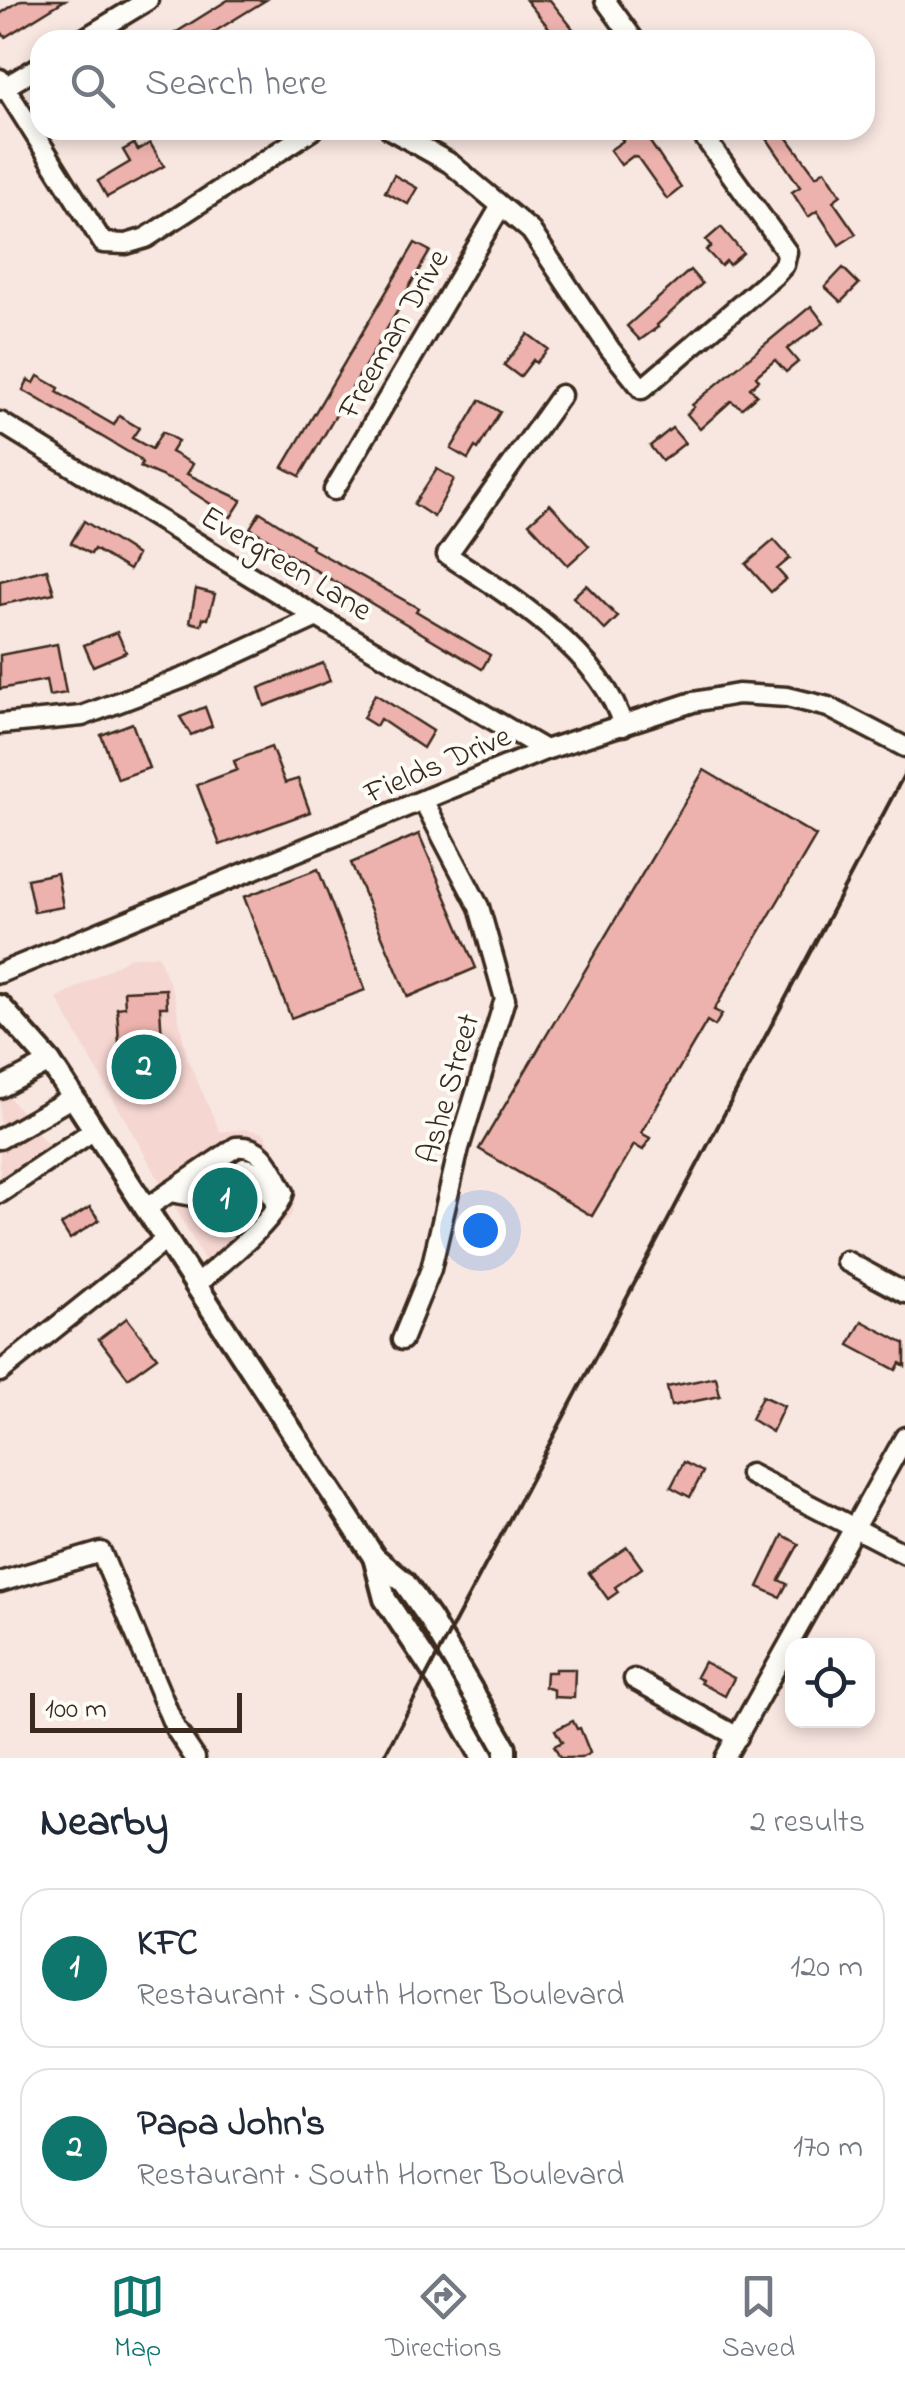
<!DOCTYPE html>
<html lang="en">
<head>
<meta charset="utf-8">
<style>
  :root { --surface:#fff; --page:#f2f2f3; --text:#1f2937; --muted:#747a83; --line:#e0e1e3; --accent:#0f766e }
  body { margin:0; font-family:"Indie Flower",sans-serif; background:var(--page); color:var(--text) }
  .controls { position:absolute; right:30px; bottom:30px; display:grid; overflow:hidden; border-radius:20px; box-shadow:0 5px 15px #0003 }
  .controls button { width:90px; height:90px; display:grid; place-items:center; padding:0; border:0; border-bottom:2px solid var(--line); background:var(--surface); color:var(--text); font:50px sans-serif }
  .scale { position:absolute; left:30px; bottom:25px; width:212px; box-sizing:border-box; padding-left:10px; border:5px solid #3b2a1e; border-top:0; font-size:28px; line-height:35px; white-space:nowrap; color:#3b2a1e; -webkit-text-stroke:8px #fdfcf7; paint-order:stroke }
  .you { position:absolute; left:480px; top:1230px; width:35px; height:35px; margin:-25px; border:8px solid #fff; border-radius:50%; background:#1a73e8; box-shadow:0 0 0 15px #1a73e833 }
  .badge { display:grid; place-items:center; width:65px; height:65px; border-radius:50%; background:var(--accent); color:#fff; font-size:32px; font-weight:700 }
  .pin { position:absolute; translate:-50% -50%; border:5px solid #fff; box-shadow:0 2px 10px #0006 }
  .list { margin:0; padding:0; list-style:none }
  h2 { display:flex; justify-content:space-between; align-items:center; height:130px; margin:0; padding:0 40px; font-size:42px }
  h2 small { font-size:32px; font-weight:400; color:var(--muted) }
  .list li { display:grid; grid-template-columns:65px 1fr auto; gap:30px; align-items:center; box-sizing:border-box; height:160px; margin:0 20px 20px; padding:0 20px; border:2px solid var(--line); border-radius:30px }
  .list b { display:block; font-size:38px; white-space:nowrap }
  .list p { margin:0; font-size:32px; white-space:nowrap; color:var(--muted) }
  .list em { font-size:32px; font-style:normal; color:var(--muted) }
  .icon { flex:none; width:55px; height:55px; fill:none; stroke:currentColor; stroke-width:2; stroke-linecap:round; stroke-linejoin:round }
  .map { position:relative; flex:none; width:905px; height:1758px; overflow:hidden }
  .search { position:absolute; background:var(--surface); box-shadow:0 5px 15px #0003; left:30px; right:30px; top:30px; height:110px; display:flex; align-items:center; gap:25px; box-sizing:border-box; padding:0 35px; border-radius:30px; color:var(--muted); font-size:38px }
  .sheet { height:490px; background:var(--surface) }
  nav { display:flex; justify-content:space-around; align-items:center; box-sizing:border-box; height:140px; border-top:2px solid var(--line); background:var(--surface); font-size:28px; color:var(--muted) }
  nav a { display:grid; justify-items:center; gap:5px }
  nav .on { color:var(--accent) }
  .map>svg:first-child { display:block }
  .built { fill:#f5d6d1 }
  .building { fill:#edb2ad; stroke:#3b2a1e; stroke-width:2.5 }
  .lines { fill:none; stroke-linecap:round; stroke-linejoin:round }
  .minor-casing { stroke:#3b2a1e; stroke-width:25 }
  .major-casing { stroke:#3b2a1e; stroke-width:28 }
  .minor { stroke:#fdfcf7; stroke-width:18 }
  .major { stroke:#fdfcf7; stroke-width:20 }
  .rail { stroke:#3b2a1e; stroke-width:4 }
  .labels { text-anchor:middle; stroke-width:8; stroke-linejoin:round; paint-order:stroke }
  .street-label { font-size:32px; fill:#3b2a1e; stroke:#fdfcf7 }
</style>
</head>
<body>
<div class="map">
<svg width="905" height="1758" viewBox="0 0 905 1758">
  <rect width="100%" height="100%" fill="#f8e6e1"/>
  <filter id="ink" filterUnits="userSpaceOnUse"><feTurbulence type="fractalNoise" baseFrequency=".01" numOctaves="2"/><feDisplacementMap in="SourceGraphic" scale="20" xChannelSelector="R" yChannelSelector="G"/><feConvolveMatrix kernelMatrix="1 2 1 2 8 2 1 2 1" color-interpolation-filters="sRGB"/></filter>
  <g filter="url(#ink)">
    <!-- built -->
    <g class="built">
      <polygon points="158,955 174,995 187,1058 220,1132 245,1129 264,1133 297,1194 291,1216 217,1282 57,999 129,958"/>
      <polygon points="0,1086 64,1165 0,1204"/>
    </g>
    <!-- building -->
    <g class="building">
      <polygon points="21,0 65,0 5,37 0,30 0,14"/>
      <polygon points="228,0 266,0 201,40 164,40"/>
      <polygon points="526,0 550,0 582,40 559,40"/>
      <polygon points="626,130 642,130 681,188 667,199 638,158 633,156 621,165 610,150 623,141 619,135"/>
      <polygon points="761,130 782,130 816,176 825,170 841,195 833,201 856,234 839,245 817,211 808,217 792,192 800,187"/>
      <polygon points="150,143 164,166 107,197 98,181 130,162 123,150 134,144 138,150"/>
      <polygon points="394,175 417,188 408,204 385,192"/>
      <polygon points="721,227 743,253 729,265 726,261 721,266 706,250 711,246 706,240"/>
      <polygon points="415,243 430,251 405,294 407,295 300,476 283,467"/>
      <polygon points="843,268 859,284 841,302 825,287"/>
      <polygon points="690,270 702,284 657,325 658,327 640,340 627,326"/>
      <polygon points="811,306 824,323 787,349 798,362 786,372 775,360 756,376 759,380 750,388 757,395 742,408 731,401 700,429 687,414 694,407 692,405"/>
      <polygon points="528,334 548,349 536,363 533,360 520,377 504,365"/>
      <polygon points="38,376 59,388 57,392 114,425 119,416 139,428 132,438 152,449 162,432 178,441 171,452 193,464 187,474 242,500 231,517 178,483 140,467 142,463 138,458 23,390 28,380 34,383"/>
      <polygon points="480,400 500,412 478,449 475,447 468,459 451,449"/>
      <polygon points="672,428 685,443 662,461 650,446"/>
      <polygon points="437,469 454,479 434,517 414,504"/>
      <polygon points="550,504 589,546 568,565 529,523"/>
      <polygon points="260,512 312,545 311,548 418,608 416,611 490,655 482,669 280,549 281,547 250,528"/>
      <polygon points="84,521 137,555 129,570 94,549 91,554 71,543"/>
      <polygon points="774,540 790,558 777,569 786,579 771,592 746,564"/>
      <polygon points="47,569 54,593 0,605 0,581"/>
      <polygon points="586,585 618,617 605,630 573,597"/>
      <polygon points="196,589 215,594 208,619 203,618 201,625 190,622"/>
      <polygon points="117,632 126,652 93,666 84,645"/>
      <polygon points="57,644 66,693 49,696 46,680 0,689 0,655"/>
      <polygon points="323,663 330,681 265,706 259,688"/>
      <polygon points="375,694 433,731 423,748 380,719 376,726 363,718"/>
      <polygon points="205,707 212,726 191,735 180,717"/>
      <polygon points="132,723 149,768 118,779 101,735"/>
      <polygon points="271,747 285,783 298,779 310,812 220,845 197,785 237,770 234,761"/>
      <polygon points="704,770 816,836 714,1010 722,1014 715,1026 707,1021 641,1133 650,1138 643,1150 634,1145 592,1216 479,1149"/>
      <polygon points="419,834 476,968 408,997 351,863"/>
      <polygon points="318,869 365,990 291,1018 244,897"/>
      <polygon points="57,873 63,907 34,912 27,879"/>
      <polygon points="166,989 167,1007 160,1007 163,1057 170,1056 171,1074 129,1076 128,1061 120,1061 117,1008 125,1007 124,991"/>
      <polygon points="246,1181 253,1189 249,1192 253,1198 210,1224 200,1209"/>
      <polygon points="90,1207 99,1220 70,1239 61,1225"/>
      <polygon points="127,1318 157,1357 128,1378 99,1339"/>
      <polygon points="862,1321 905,1344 905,1366 900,1363 896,1370 849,1345"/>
      <polygon points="716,1377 720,1396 671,1406 667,1387"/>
      <polygon points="762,1396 784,1406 772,1432 751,1419"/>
      <polygon points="684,1462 703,1472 690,1497 671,1487"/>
      <polygon points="783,1535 799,1544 779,1580 787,1584 780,1597 758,1587"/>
      <polygon points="627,1547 642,1568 615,1587 618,1592 608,1599 589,1573"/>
      <polygon points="704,1662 734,1678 725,1696 701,1683 702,1680 696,1677"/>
      <polygon points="555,1669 575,1669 574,1698 554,1697 554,1690 545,1687 546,1672 555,1672"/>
      <polygon points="573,1721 577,1729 580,1728 590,1753 581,1758 560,1758 554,1746 562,1742 555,1730"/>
    </g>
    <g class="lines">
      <defs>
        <g id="minor">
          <polyline points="605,0 634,40"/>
          <polyline points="82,40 148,0"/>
          <polyline points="0,79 103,243 126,244 146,238 312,130"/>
          <polyline points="0,90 40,66"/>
          <polyline points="391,130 450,163 531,231 610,349 642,389 774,276 784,265 787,252 699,130"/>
          <path d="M561 395 447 555C507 593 603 654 623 726"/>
          <polyline points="0,422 317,617 545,750"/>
          <polyline points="334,490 501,206"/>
          <polyline points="0,724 82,716 186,677 317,617"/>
          <polyline points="0,973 545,750 693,702 738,694 787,697 828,707 905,747"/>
          <polyline points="0,1088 50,1062"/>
          <polyline points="0,1139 73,1097"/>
          <path d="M170 1192 198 1197 244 1168C261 1169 272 1192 276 1207"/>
          <polyline points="0,1193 94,1130"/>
          <path d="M145 1209 236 1147C265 1144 272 1171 284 1192 276 1222 219 1264 195 1286"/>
          <polyline points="846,1261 905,1293"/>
          <polyline points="402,1340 431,1269 459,1148 505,999 479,907 424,802"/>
          <polyline points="0,1372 165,1240"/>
          <polyline points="750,1474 905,1554"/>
          <polyline points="0,1582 101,1552 175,1728 195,1758"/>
          <polyline points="634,1679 738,1737"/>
          <polyline points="725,1758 905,1437"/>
        </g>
        <g id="major">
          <polyline points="0,1006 50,1062 374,1557 404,1582 430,1619 505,1747 505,1758"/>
          <polyline points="374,1557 385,1599 438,1679 483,1758"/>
        </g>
      </defs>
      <!-- minor casing -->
      <use href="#minor" class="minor-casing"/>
      <!-- major casing -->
      <use href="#major" class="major-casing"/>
      <!-- minor -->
      <use href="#minor" class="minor"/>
      <!-- major -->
      <use href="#major" class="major"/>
      <!-- rail -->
      <polyline class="rail" points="383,1758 905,773"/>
    </g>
  </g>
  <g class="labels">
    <!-- street labels -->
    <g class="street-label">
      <text transform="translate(392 333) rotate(-60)" y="11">Freeman Drive</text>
      <text transform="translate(287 562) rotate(31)" y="11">Evergreen Lane</text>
      <text transform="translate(437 763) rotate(-23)" y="11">Fields Drive</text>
      <text transform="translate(447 1088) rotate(-74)" y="11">Ashe Street</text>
    </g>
  </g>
</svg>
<div class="controls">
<button><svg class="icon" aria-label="locate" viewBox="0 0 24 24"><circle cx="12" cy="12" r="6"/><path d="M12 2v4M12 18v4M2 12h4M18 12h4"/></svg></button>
</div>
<div class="scale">100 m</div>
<div class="you"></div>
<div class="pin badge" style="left:225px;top:1200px">1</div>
<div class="pin badge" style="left:144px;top:1067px">2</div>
<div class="search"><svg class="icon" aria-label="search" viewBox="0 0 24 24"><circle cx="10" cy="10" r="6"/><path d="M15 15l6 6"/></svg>Search here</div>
</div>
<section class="sheet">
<h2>Nearby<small>2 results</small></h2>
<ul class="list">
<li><span class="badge">1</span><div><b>KFC</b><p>Restaurant · South Horner Boulevard</p></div><em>120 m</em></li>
<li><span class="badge">2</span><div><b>Papa John's</b><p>Restaurant · South Horner Boulevard</p></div><em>170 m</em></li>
</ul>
</section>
<nav>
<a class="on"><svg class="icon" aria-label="map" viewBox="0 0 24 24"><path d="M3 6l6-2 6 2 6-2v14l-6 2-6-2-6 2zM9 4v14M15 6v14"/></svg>Map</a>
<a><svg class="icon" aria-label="directions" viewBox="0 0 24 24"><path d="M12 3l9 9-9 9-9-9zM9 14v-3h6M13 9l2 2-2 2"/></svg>Directions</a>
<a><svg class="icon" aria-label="saved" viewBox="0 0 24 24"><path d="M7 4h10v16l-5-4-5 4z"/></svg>Saved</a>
</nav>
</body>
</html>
